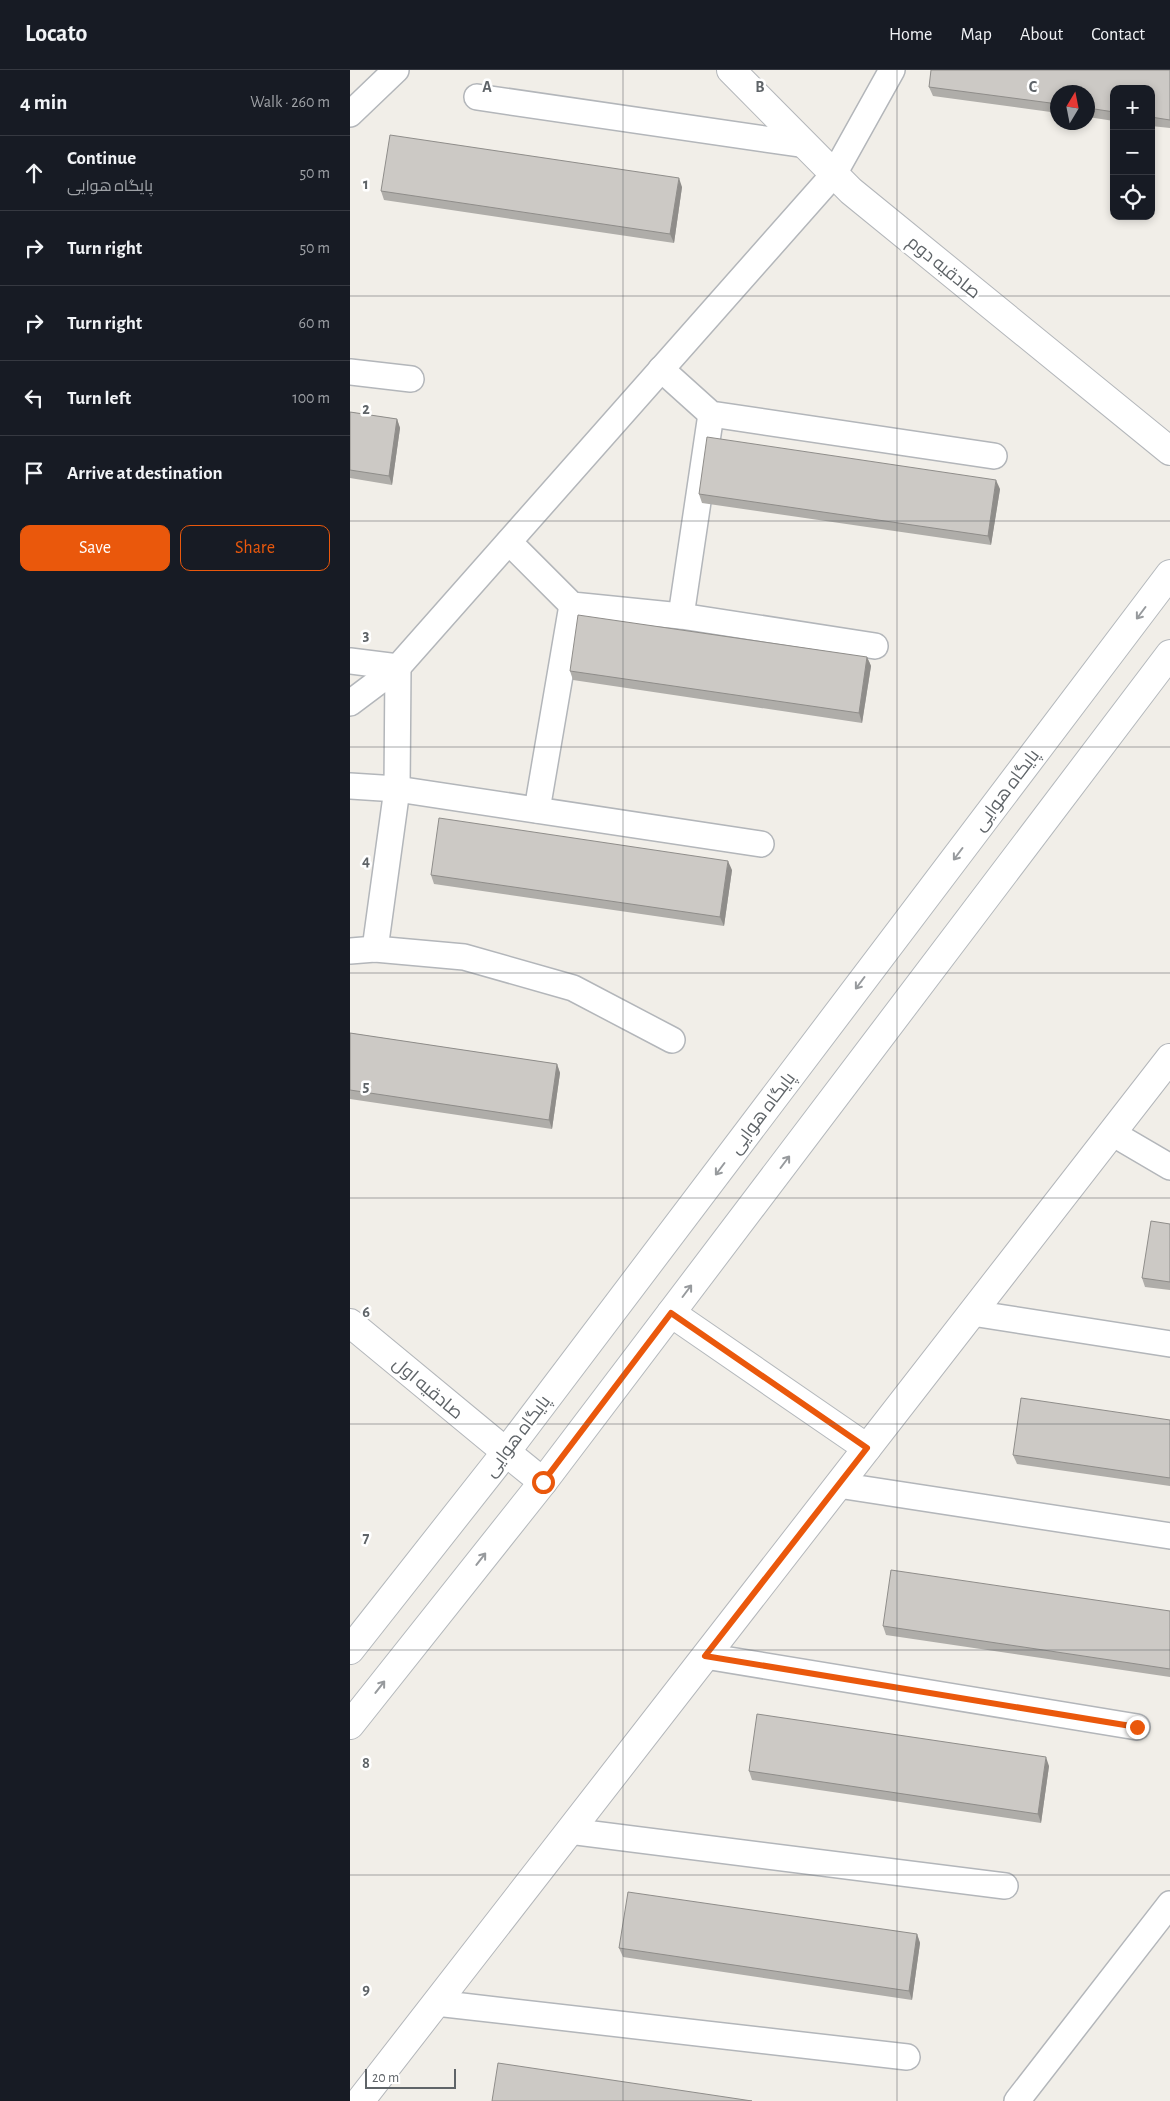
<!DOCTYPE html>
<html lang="en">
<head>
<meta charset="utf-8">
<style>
  :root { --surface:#171b24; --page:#242831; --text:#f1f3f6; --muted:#9ea1a6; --line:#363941; --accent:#ea580c }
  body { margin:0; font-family:"Alegreya Sans",Cairo,sans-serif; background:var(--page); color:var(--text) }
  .controls { position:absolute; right:15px; top:15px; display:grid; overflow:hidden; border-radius:10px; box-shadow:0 2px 8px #0003 }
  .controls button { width:45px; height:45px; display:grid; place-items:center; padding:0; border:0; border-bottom:1px solid var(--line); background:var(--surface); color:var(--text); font:25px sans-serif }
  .compass { position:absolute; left:700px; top:15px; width:45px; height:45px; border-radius:50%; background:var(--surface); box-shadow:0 2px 8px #0003; rotate:10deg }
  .scale { position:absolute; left:15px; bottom:12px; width:91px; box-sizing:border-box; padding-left:5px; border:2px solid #5f6468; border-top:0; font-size:14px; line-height:18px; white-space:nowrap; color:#5f6468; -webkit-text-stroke:4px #fff; paint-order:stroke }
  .stop { position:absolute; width:15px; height:15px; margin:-11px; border:4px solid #ea580c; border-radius:50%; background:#fff }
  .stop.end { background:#ea580c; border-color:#fff; box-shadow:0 1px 5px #0008 }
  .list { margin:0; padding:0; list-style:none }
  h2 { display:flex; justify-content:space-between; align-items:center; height:65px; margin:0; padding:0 20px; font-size:21px }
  h2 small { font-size:16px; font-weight:400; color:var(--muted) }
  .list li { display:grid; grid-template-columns:32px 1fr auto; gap:15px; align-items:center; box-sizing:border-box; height:75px; padding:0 20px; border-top:1px solid var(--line) }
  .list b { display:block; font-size:19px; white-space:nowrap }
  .list p { margin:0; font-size:16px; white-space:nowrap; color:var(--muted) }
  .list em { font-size:16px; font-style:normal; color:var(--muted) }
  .actions { display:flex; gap:10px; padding:15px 20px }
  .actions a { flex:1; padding:11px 0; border:1px solid var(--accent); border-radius:10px; text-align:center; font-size:18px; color:var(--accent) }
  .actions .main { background:var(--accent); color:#fff }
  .icon { flex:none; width:28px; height:28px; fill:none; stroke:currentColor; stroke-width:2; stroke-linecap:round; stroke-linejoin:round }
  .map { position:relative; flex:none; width:820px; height:2031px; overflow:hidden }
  header { display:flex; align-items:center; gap:30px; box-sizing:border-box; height:70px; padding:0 25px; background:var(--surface); border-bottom:1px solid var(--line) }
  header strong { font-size:24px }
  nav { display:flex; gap:28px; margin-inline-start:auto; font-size:18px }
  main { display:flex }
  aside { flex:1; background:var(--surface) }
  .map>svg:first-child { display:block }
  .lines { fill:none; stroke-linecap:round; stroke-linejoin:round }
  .minor-casing { stroke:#b3b6ba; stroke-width:28 }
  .tertiary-casing { stroke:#b3b6ba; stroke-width:30 }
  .secondary-casing { stroke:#b4b8bc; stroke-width:30 }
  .minor { stroke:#fff; stroke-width:25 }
  .tertiary { stroke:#fff; stroke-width:28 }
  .secondary { stroke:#fff; stroke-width:28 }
  .wall { fill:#afada9 }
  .shaded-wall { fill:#8f8d8a }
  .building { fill:#ccc9c5; stroke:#8f8d8a }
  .oneway { stroke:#979a9d }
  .route { stroke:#ea580c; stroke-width:6 }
  .grid { fill:none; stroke:#5f6468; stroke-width:1; stroke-opacity:0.55 }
  .labels { text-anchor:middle; stroke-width:5; stroke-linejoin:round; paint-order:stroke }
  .street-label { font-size:18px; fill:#5f6468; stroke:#fff }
  .grid-label { font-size:16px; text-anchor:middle; font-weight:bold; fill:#5f6468; stroke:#fff; stroke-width:5; stroke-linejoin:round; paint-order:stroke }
</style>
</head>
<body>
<header>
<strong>Locato</strong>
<nav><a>Home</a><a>Map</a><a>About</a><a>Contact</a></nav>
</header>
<main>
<aside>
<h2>4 min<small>Walk · 260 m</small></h2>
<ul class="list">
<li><svg class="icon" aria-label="ahead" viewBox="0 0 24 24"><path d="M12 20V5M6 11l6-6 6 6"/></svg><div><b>Continue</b><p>پایگاه هوایی</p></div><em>50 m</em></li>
<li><svg class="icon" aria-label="right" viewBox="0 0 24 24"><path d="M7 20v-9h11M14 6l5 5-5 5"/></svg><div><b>Turn right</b></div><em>50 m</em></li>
<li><svg class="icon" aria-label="right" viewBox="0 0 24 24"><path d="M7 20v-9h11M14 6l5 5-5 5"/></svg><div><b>Turn right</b></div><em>60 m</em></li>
<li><svg class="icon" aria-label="left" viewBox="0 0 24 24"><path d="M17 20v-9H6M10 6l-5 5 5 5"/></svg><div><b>Turn left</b></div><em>100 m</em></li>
<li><svg class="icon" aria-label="arrive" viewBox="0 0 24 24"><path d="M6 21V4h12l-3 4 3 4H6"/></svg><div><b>Arrive at destination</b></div></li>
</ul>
<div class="actions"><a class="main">Save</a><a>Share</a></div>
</aside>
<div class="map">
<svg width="820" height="2031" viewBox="0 0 820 2031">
  <rect width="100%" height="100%" fill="#f1eee8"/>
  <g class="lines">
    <defs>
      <g id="minor">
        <polyline points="127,27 456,75"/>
        <polyline points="0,44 46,0"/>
        <polyline points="311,299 361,344 644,386"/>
        <polyline points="0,302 61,309"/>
        <polyline points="159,472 222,535 331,546 525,576"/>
        <polyline points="331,546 361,344"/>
        <polyline points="0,591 48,597 484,104 542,0"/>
        <polyline points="0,633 48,597 47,719 0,716"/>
        <polyline points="187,740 222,535"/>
        <polyline points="25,879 47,719 411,774"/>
        <polyline points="0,881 25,879 114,887 223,918 322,970"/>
        <polyline points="762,1063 820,1097"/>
        <polyline points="622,1243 820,1274"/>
        <polyline points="488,1415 820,1466"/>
        <polyline points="355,1586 787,1657"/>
        <polyline points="219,1761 655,1816"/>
        <polyline points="86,1933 557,1987"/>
        <polyline points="667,2031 820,1834"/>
      </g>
      <g id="tertiary">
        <polyline points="381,0 501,121 820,381"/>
        <polyline points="0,1253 156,1382"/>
        <polyline points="10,2031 820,988"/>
      </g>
      <g id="secondary">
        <polyline points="321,1243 517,1378"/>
        <polyline points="156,1382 193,1412"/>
        <polyline points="0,1580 156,1382 820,504"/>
        <polyline points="0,1655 193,1412 820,584"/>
      </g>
    </defs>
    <!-- minor casing -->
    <use href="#minor" class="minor-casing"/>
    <!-- tertiary casing -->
    <use href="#tertiary" class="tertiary-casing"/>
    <!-- secondary casing -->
    <use href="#secondary" class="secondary-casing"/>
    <!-- minor -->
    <use href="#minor" class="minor"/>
    <!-- tertiary -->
    <use href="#tertiary" class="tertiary"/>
    <!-- secondary -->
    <use href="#secondary" class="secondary"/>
  </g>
  <!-- wall -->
  <g class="wall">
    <polygon points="820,0 820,58 801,56 801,19 764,19 764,51 738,47 738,22 708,22 708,43 583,26 579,17"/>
    <polygon points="332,117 324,173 34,130 31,121"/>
    <polygon points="0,342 47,349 50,358 42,415 0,408"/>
    <polygon points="650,419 641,475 352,433 349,424"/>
    <polygon points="517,587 521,596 512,653 223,610 220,601"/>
    <polygon points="382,800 374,856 84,814 81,805"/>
    <polygon points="0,963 207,994 210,1003 202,1059 0,1029"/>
    <polygon points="820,1154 820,1220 795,1217 792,1208"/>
    <polygon points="820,1350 820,1416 667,1394 663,1385"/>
    <polygon points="820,1541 820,1607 536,1565 533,1556"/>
    <polygon points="699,1696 691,1753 402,1710 399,1701"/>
    <polygon points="567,1864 570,1873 562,1930 273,1887 269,1878"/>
  </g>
  <!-- shaded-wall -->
  <g class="shaded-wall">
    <polygon points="329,108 332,117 324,173 320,164"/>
    <polygon points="47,349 50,358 42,415 39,406"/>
    <polygon points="646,410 650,419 641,475 638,466"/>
    <polygon points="517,587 521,596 512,653 509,643"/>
    <polygon points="378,791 382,800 374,856 370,847"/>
    <polygon points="207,994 210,1003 202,1059 199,1050"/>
    <polygon points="696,1687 699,1696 691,1753 688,1744"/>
    <polygon points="567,1864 570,1873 562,1930 559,1921"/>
  </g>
  <!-- building -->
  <g class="building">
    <polygon points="581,0 820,0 820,50 801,47 801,19 764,19 764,42 738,38 738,22 708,22 708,34 579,17"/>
    <polygon points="40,65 329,108 320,164 31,121"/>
    <polygon points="0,342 47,349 39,406 0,400"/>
    <polygon points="357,367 646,410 638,466 349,424"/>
    <polygon points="228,545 517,587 509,643 220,601"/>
    <polygon points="89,748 378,791 370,847 81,805"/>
    <polygon points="0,963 207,994 199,1050 0,1020"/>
    <polygon points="801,1151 820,1154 820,1212 792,1208"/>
    <polygon points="671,1328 820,1350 820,1408 663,1385"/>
    <polygon points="541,1500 820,1541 820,1599 533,1556"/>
    <polygon points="407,1644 696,1687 688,1744 399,1701"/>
    <polygon points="278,1822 567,1864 559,1921 269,1878"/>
    <polygon points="148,1993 402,2031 142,2031"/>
  </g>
  <!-- one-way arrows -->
  <defs><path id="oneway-shaft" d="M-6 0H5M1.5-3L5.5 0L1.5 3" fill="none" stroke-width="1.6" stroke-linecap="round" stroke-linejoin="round" transform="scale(1.25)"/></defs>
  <g class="oneway">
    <use href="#oneway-shaft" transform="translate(791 543) rotate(127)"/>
    <use href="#oneway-shaft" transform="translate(608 784) rotate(127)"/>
    <use href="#oneway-shaft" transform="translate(510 913) rotate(127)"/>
    <use href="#oneway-shaft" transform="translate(435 1092) rotate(-53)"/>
    <use href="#oneway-shaft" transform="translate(370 1099) rotate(127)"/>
    <use href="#oneway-shaft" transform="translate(337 1221) rotate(-53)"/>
    <use href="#oneway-shaft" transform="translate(131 1489) rotate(-52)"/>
    <use href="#oneway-shaft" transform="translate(30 1617) rotate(-52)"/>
  </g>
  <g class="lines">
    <!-- route -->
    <polyline class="route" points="193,1412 321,1243 517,1378 355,1586 787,1657"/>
  </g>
  <!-- grid -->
  <path class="grid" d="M273 0V2031M547 0V2031M0 226H820M0 451H820M0 677H820M0 903H820M0 1128H820M0 1354H820M0 1580H820M0 1805H820"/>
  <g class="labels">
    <!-- street labels -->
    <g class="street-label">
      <text transform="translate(594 197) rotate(39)" y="6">صادقیه دوم</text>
      <text transform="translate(656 720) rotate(-53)" y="6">پایگاه هوایی</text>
      <text transform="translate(412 1043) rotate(-53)" y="6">پایگاه هوایی</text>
      <text transform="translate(78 1318) rotate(40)" y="6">صادقیه اول</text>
      <text transform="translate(167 1366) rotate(-53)" y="6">پایگاه هوایی</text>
    </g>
  </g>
  <g class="grid-label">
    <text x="137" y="22">A</text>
    <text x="410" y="22">B</text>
    <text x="683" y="22">C</text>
    <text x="16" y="119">1</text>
    <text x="16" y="344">2</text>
    <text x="16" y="570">3</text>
    <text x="16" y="796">4</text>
    <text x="16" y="1021">5</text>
    <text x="16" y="1247">6</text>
    <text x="16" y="1473">7</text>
    <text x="16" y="1698">8</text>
    <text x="16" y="1924">9</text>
  </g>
</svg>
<div class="controls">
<button>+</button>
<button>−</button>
<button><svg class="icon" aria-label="locate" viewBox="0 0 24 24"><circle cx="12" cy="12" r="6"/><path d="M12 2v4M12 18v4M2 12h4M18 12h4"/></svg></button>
</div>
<svg class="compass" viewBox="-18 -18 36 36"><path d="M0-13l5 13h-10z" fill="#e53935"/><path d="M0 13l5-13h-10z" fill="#9ea1a6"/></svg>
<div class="scale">20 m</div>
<div class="stop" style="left:193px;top:1412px"></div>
<div class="stop end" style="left:787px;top:1657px"></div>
</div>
</main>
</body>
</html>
